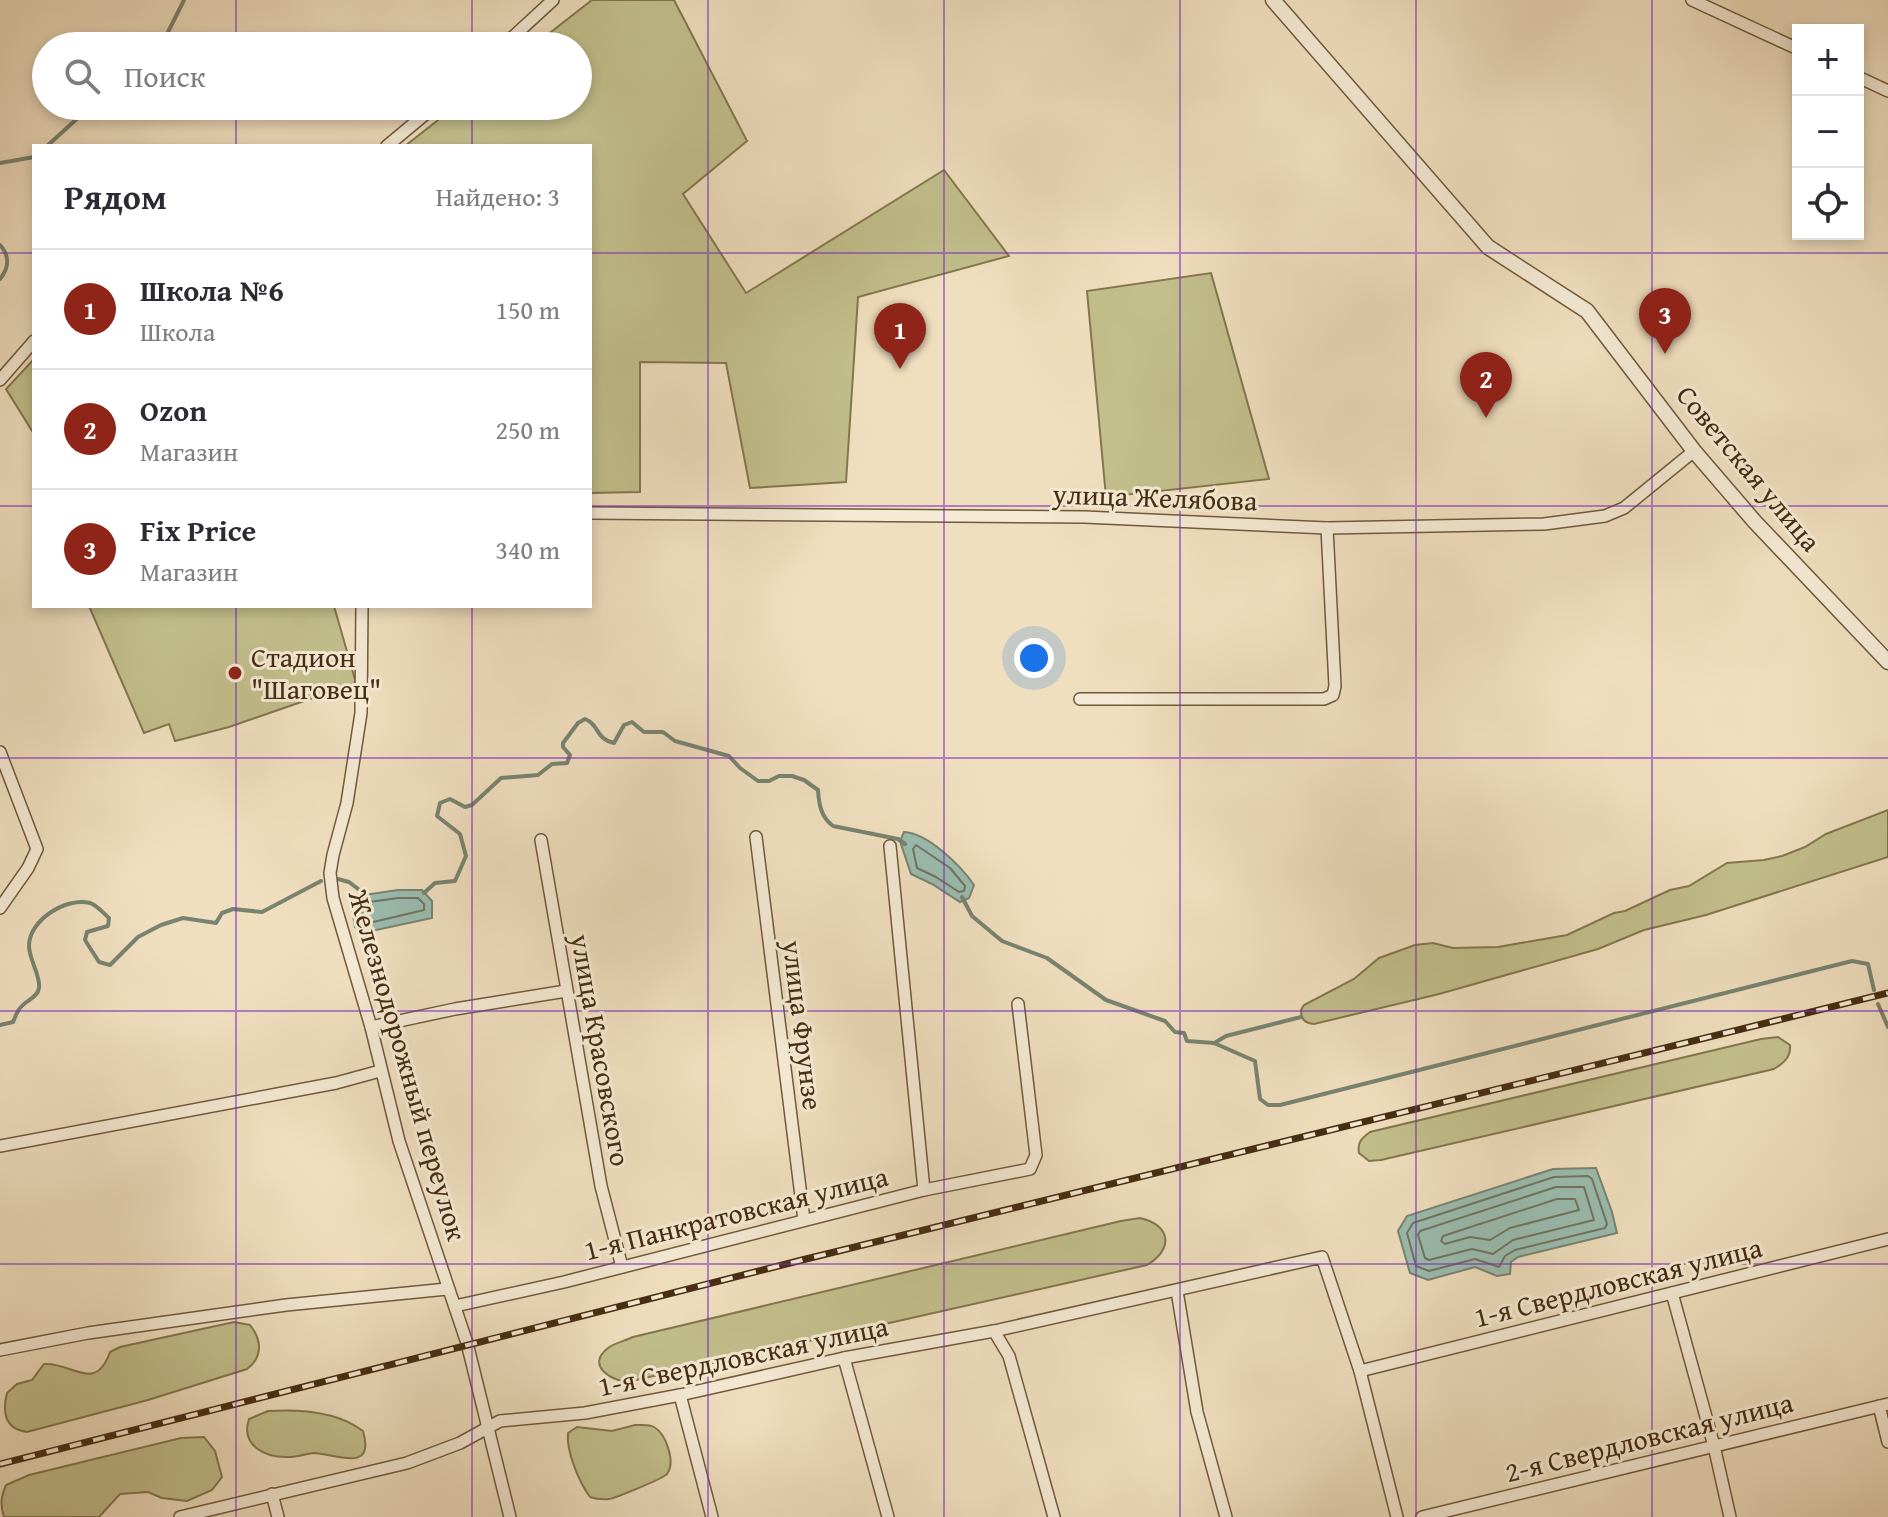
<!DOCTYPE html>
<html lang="ru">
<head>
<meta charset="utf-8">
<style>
  :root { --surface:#fff; --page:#f2f2f3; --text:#2b2b33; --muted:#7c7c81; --line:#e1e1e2; --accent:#8f2418 }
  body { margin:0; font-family:"Gentium Book Plus",serif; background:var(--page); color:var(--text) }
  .controls { position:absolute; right:24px; top:24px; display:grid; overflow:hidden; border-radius:0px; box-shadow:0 4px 12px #0003 }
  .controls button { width:72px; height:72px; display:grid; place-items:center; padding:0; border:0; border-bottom:2px solid var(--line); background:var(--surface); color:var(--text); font:40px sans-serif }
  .you { position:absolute; left:1034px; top:658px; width:28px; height:28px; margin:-20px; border:6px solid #fff; border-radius:50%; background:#1a73e8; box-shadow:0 0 0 12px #1a73e833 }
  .badge { display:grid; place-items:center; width:52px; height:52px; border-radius:50%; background:var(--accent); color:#fff; font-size:26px; font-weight:700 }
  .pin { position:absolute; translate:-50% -66px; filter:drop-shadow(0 2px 4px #0008) }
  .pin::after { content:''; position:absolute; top:42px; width:28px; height:24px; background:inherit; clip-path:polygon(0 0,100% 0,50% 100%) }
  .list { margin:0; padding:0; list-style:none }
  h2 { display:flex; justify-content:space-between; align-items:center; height:104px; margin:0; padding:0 32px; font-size:34px }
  h2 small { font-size:26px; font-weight:400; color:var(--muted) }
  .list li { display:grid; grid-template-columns:52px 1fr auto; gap:24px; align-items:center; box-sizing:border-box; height:120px; padding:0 32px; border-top:2px solid var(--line) }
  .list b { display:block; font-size:30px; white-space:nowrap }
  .list p { margin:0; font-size:26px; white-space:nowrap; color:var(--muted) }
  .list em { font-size:26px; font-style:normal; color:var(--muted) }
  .icon { flex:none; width:44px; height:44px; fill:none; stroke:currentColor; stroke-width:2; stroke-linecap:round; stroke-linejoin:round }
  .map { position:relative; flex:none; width:1888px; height:1517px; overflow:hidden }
  .search { position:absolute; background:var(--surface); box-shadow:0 4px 12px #0003; left:32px; top:32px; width:560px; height:88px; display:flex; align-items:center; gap:20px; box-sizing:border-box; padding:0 28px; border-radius:44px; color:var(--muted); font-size:30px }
  .panel { position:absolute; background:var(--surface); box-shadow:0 4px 12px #0003; left:32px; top:144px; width:560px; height:464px; border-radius:0px }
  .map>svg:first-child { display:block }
  .green { fill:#c2bf8c; stroke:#84764e; stroke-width:2 }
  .water { fill:#9abdb1; stroke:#788371; stroke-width:2 }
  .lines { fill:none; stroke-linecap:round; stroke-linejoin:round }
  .shore { stroke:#707461; stroke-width:2 }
  .stream { stroke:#788371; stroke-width:4 }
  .minor-casing { stroke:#70593c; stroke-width:14 }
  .tertiary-casing { stroke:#70593c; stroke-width:17 }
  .minor { stroke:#f5ead5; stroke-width:11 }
  .tertiary { stroke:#f5ead5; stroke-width:14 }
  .rail-casing { stroke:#462c11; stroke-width:7 }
  .rail { stroke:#f5ead5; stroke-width:4; stroke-dasharray:12; stroke-linecap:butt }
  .grid { fill:none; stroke:#7b2cbf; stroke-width:2; stroke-opacity:0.55 }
  .poi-dot { fill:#8f2418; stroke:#f5ead5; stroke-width:3 }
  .labels { text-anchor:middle; stroke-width:6; stroke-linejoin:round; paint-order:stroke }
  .street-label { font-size:28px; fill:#462c11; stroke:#f5ead5 }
  .poi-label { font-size:28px; fill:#462c11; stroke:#f5ead5; text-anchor:start }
</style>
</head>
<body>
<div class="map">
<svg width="1888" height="1517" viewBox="0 0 1888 1517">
  <rect width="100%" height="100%" fill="#f0dfbf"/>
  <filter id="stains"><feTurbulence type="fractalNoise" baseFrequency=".0025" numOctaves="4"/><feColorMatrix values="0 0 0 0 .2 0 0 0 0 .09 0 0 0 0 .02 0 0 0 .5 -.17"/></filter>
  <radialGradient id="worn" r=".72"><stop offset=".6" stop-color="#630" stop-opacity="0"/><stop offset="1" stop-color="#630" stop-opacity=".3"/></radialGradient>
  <!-- green -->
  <g class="green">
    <polygon points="592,0 674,0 747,141 683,194 746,293 944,170 1009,256 858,297 846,482 750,488 726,363 640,362 640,492 590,493 590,146 405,146 456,106 578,106 578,46 533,46"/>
    <polygon points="1211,273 1269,479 1106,497 1087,291"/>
    <polygon points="34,359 34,434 6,389"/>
    <polygon points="89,606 334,606 356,683 229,727 175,741 169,724 144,733"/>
    <path d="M1888 810V857L1706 915 1644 930 1598 949 1439 994 1314 1024C1304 1023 1301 1019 1301 1010L1304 1005 1354 979 1379 958 1415 945 1433 943 1453 948 1498 947 1567 935 1614 913 1625 911 1670 890 1689 886 1727 863 1764 860 1782 856 1805 847 1826 834Z"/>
    <path d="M1778 1037 1790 1045C1791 1057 1784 1063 1774 1069L1381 1160 1369 1161 1359 1153C1357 1142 1362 1138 1370 1132L1761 1039Z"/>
    <path d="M1140 1218C1171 1225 1174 1249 1147 1265L627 1382C610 1380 586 1365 608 1348 614 1343 625 1341 633 1337L1121 1221Z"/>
    <path d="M234 1322 250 1325C262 1340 263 1357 247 1369L148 1400 27 1432C5 1429 2 1413 7 1393L17 1384 32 1380 44 1364C73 1362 95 1394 110 1352L120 1347Z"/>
    <path d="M268 1411C300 1409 337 1411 363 1431 376 1475 333 1453 314 1453 305 1454 297 1457 289 1457 266 1458 240 1446 249 1419Z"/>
    <path d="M635 1425C642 1425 649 1424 654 1427 666 1434 676 1462 667 1474 664 1478 616 1498 609 1499 602 1500 596 1499 590 1497 579 1482 566 1451 568 1433L577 1427 612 1431Z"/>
    <path d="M204 1437 215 1451 222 1477 212 1490 187 1501 162 1498 148 1492 120 1494 99 1517H4C0 1505 1 1496 6 1485L29 1475 181 1438Z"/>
  </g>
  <!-- water -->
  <g class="water">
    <path d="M904 832C928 833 961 866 974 885L969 898 960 902 932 884 911 874 900 841Z"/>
    <polygon points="398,890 422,890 432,901 432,918 367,932 355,927 350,897"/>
    <polygon points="1596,1168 1612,1212 1617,1233 1518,1257 1511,1262 1510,1274 1497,1276 1475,1267 1428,1280 1410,1273 1398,1231 1407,1216 1553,1169"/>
  </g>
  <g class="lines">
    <!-- shore -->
    <g class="shore">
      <polygon points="916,845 950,868 965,886 964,891 959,892 936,877 917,868 913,849"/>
      <polygon points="398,898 418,898 424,904 424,910 369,923 363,921 361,907 362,903"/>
      <polygon points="1588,1176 1592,1179 1607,1224 1605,1228 1515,1250 1505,1256 1499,1267 1475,1259 1429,1271 1416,1266 1407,1233 1413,1223 1554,1177"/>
      <polygon points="1556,1187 1584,1187 1594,1220 1513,1240 1493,1254 1472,1249 1429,1260 1425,1258 1418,1235 1420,1231"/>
      <polygon points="1557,1199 1575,1199 1579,1210 1510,1228 1490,1240 1470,1237 1445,1244 1441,1241 1443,1236"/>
    </g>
    <!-- stream -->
    <g class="stream">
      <polyline points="161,46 184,0"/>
      <polyline points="47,146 91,106"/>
      <polyline points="0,163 34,157"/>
      <path d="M0 245C10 256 9 268 0 279"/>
      <polyline points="338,879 349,882 366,895"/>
      <path d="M424 893 435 883 455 881 466 856 460 834 437 816 440 803 450 799 465 807 472 805 501 778 538 775 552 764 567 763 570 755 563 747V743L578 723 585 719C600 725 595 739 614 743L624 725 632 722 644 732H663L675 741 729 756 740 768 758 781H769L779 776H792L804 780 818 790C819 805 821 817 833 826L898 839 905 844"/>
      <polyline points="962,897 972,916 1002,941 1047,958 1106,1000 1165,1021 1175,1032 1184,1033 1187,1041 1214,1043 1255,1061 1260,1099 1268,1105 1280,1105 1852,961 1868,964 1874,990"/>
      <polyline points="1878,1004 1888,1027"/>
      <path d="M0 1025 13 1022C16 1016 17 1010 22 1006 27 1000 38 997 39 988 41 977 29 959 29 946 29 920 66 897 90 903 97 905 103 913 109 918L108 926 87 932 85 940 99 962 110 965 138 937 161 925 183 918 216 923 222 913 233 909 262 912 321 881"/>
      <polyline points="1216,1042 1226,1036 1301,1017"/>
    </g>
    <defs>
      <g id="minor">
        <polyline points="1692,0 1798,49"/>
        <polyline points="503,46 553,0"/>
        <polyline points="1858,77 1888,91"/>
        <polyline points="387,146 435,106"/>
        <polyline points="0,380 34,341"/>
        <polyline points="590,513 1084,517 1327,528 1544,524 1605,516 1624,508 1694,451"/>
        <polyline points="362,606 361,713 347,803 333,855 330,873 333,898 371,1027 399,1141 467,1343 510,1517"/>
        <polyline points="1080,699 1324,699 1333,695 1335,686 1327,528"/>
        <polyline points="0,752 37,849 28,868 0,908"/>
        <polyline points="756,837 804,1220"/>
        <polyline points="541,840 601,1186 622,1267"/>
        <polyline points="890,846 924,1190"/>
        <polyline points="371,1027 455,1009 566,991"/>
        <polyline points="0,1146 336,1083 380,1071"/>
        <polyline points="1177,1291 1197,1412 1226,1517"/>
        <polyline points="1672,1293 1714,1446 1730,1517"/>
        <polyline points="455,1306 564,1282 924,1190 1030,1169 1036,1155 1018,1004"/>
        <polyline points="994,1331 1009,1356 1054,1517"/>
        <polyline points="0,1350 88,1333 286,1305 447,1289"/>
        <polyline points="844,1358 888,1517"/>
        <polyline points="1360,1371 1888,1239"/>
        <polyline points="680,1395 712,1517"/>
        <polyline points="1879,1406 1888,1442"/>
        <polyline points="272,1494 278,1517"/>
        <polyline points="180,1517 407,1463 460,1443 500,1421 585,1413 680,1395 844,1358 994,1331 1322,1257 1360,1371 1397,1517"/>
        <polyline points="1422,1517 1888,1404"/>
      </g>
      <polyline id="tertiary" points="1273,0 1488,247 1587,311 1694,451 1755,522 1888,662"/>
    </defs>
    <!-- minor casing -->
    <use href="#minor" class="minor-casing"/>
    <!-- tertiary casing -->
    <use href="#tertiary" class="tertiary-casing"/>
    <!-- minor -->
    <use href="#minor" class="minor"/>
    <!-- tertiary -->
    <use href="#tertiary" class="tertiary"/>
    <defs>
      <polyline id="rail" points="0,1464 802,1260 1888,993"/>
    </defs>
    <!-- rail casing -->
    <use href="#rail" class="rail-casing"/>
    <!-- rail -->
    <use href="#rail" class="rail"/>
  </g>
  <!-- grid -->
  <path class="grid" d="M236 0V46M472 0V46M708 0V1517M944 0V1517M1180 0V1517M1416 0V1517M1652 0V1517M236 106V146M472 106V146M0 253H34M590 253H1888M0 506H34M590 506H1888M236 606V1517M472 606V1517M0 758H1888M0 1011H1888M0 1264H1888"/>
  <!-- markers -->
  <circle class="poi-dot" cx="235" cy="673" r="8"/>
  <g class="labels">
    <!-- street labels -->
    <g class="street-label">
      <text transform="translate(1749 468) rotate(50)" y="10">Советская улица</text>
      <text transform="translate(1155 497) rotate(2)" y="10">улица Желябова</text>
      <text transform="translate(803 1025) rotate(83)" y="10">улица Фрунзе</text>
      <text transform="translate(601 1050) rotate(80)" y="10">улица Красовского</text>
      <text transform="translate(408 1065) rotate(74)" y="10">Железнодорожный переулок</text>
      <text transform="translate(736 1213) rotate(-14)" y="10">1-я Панкратовская улица</text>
      <text transform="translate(1618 1282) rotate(-14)" y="10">1-я Свердловская улица</text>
      <text transform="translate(743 1356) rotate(-12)" y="10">1-я Свердловская улица</text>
      <text transform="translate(1649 1437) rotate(-14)" y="10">2-я Свердловская улица</text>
    </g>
    <!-- poi labels -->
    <g class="poi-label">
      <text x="251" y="667">Стадион<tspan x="251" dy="32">"Шаговец"</tspan></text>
    </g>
  </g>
  <rect width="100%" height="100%" filter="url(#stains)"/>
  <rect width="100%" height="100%" fill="url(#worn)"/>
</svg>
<div class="controls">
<button>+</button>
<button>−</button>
<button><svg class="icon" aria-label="locate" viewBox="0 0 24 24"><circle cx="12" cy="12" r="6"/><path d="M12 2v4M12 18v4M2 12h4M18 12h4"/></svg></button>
</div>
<div class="you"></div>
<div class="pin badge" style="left:900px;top:369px">1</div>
<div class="pin badge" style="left:1486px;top:418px">2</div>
<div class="pin badge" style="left:1665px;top:354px">3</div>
<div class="search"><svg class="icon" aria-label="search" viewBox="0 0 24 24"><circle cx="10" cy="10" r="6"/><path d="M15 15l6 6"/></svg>Поиск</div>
<section class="panel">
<h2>Рядом<small>Найдено: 3</small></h2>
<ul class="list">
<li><span class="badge">1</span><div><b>Школа №6</b><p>Школа</p></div><em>150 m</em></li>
<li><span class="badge">2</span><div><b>Ozon</b><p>Магазин</p></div><em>250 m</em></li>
<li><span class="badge">3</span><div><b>Fix Price</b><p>Магазин</p></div><em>340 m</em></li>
</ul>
</section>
</div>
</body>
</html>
